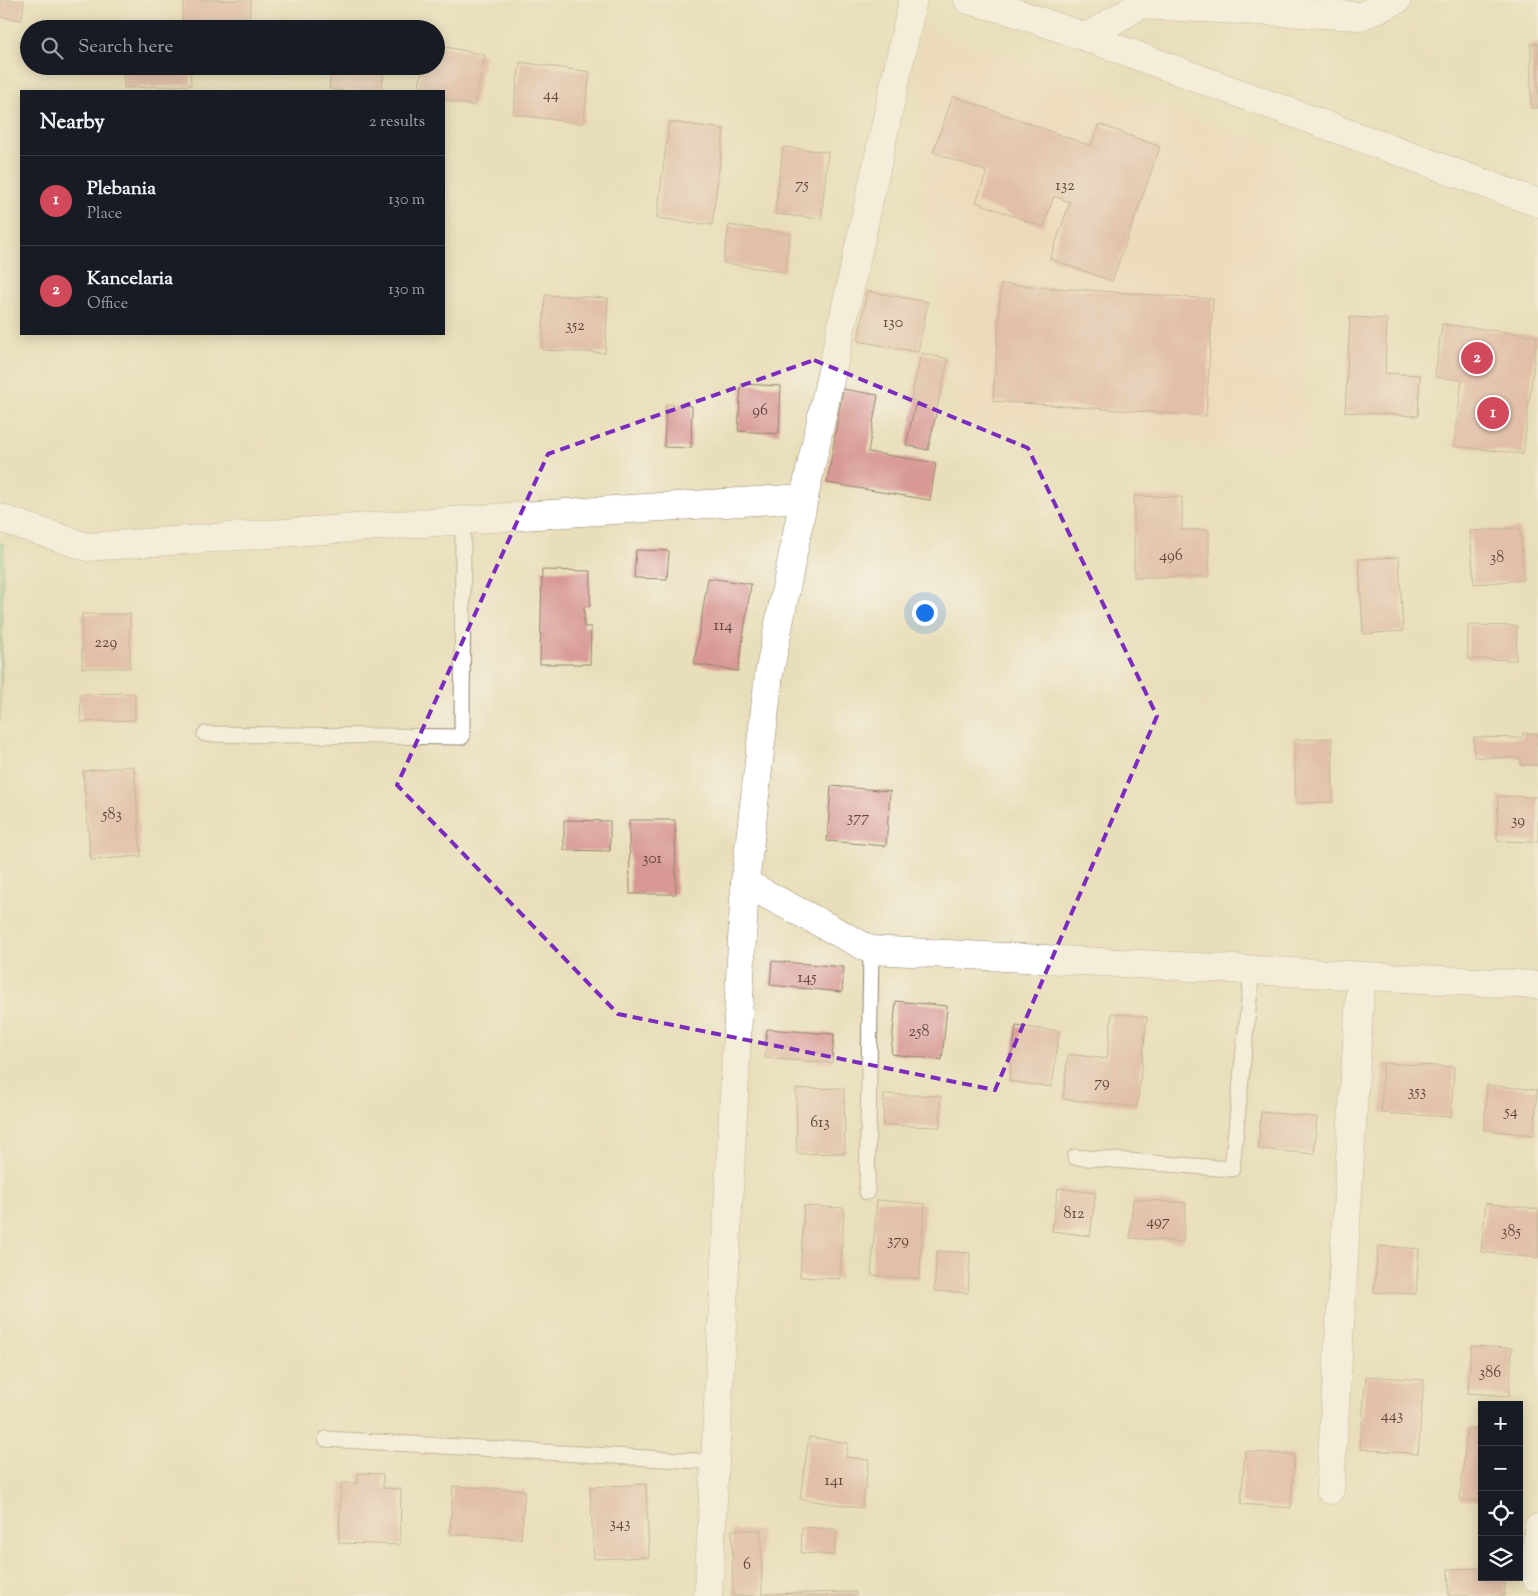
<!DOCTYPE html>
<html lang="en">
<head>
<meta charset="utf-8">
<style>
  :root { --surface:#171b24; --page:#242831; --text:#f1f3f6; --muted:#9ea1a6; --line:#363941; --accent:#d1495b }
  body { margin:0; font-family:"Sorts Mill Goudy",serif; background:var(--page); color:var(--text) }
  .controls { position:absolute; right:15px; bottom:15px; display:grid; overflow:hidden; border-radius:0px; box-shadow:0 2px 12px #0003 }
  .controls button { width:45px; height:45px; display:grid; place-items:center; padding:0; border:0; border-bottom:1px solid var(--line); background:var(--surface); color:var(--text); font:25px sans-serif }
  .you { position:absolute; left:924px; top:612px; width:18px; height:18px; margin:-12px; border:4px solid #fff; border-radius:50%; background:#1a73e8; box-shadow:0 0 0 8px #1a73e833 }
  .badge { display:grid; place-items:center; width:32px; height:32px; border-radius:50%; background:var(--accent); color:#fff; font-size:16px; font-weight:700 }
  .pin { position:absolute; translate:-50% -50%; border:2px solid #fff; box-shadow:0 1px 5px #0006 }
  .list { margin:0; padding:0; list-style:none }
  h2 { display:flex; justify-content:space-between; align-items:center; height:65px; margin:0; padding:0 20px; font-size:21px }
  h2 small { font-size:16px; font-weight:400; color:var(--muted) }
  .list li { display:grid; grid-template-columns:32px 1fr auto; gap:15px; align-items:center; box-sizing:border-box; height:90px; padding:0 20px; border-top:1px solid var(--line) }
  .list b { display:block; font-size:19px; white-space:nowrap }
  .list p { margin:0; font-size:16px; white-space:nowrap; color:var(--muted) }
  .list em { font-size:16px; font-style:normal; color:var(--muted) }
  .icon { flex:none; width:28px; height:28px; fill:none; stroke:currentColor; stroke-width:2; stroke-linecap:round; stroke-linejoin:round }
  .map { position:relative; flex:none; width:1538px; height:1596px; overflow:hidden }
  .search { position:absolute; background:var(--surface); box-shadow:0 2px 12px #0003; left:20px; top:20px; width:425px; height:55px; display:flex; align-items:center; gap:12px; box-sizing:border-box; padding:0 18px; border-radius:28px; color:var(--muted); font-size:19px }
  .panel { position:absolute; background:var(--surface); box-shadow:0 2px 12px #0003; left:20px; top:90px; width:425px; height:245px; border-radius:0px }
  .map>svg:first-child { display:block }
  .built { fill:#f2d5bd }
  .green { fill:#73ca8f; stroke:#577a56 }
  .building { fill:#d89995 }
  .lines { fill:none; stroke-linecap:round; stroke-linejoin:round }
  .service-casing { stroke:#92846c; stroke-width:17 }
  .minor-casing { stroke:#92846c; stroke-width:29 }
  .tertiary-casing { stroke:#92846c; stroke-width:29 }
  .service { stroke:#fff; stroke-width:15 }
  .minor { stroke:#fff; stroke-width:28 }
  .tertiary { stroke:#fff; stroke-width:28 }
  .marked { fill:none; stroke:#7b2cbf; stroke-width:4; stroke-dasharray:10 6; stroke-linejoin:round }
  .labels { text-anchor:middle; stroke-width:5; stroke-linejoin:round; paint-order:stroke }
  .number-label { font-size:16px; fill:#62463c }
</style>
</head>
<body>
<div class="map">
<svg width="1538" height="1596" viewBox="0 0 1538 1596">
  <rect width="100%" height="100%" fill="#f7f3e8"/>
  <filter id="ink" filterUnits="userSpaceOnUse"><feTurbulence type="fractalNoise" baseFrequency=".02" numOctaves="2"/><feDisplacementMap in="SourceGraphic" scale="10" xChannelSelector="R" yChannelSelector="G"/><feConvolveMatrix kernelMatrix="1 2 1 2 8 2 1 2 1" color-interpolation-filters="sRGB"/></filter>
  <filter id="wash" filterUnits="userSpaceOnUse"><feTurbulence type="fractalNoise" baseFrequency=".0096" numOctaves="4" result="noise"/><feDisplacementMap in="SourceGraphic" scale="20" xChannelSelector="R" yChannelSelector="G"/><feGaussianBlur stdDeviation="1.12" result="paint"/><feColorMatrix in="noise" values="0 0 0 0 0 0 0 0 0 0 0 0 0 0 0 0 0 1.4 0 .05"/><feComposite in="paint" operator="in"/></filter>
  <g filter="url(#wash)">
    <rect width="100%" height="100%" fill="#e9deba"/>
    <!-- built -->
    <polygon class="built" points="921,30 1291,152 1305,449 963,425 926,216"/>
    <!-- green -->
    <polygon class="green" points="0,543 4,544 0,721"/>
    <g id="blocks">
      <!-- building -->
      <g class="building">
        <polygon points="0,0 24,0 22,20 0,17"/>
        <polygon points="184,0 251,0 248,28 182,22"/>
        <rect x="1531" y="44" width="7" height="64"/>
        <polygon points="436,45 485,55 474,106 444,100 444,91 418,91 423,66 436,66"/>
        <polygon points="520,62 590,72 583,124 513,114"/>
        <polygon points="123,66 190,66 191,85 124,88"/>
        <polygon points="332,66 385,66 381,91 344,91 329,89"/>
        <polygon points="953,96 1091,146 1099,124 1160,147 1112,281 1050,259 1070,202 1054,196 1043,227 976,202 987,172 933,152"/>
        <polygon points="669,122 724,129 712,225 657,218"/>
        <polygon points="783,147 828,152 821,219 775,214"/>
        <polygon points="729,225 790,234 785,272 723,263"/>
        <polygon points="1001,284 1213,299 1206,416 993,401"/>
        <polygon points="867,291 928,302 918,352 858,341"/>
        <polygon points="545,295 608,298 605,353 542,350"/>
        <polygon points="1350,317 1387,319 1385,373 1420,375 1418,416 1345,412"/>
        <polygon points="1442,324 1537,336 1523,454 1454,446 1462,380 1435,377"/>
        <polygon points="921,353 948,359 928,450 906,445 916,401 911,400"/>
        <polygon points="741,384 781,386 779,434 738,431"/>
        <polygon points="843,389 878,395 868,452 936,463 930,500 827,483"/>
        <polygon points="666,404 692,406 691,448 664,447"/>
        <polygon points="1134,496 1182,497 1182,530 1209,530 1209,577 1134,577"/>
        <polygon points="1520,528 1524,580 1474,584 1470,531"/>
        <polygon points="636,550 669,551 667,579 634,578"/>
        <polygon points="1399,557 1403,631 1363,634 1359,559"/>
        <polygon points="542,570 591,571 590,606 584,606 584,627 591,627 590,664 540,664"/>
        <polygon points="708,578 751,584 738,671 694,664"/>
        <rect x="82" y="614" width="48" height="54"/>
        <polygon points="1468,625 1517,626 1516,660 1468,659"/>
        <polygon points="135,693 135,720 81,722 80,694"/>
        <polygon points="1523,733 1538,734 1538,765 1521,765 1521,758 1474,757 1474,737 1522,738"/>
        <polygon points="1332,738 1333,802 1296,803 1294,740"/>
        <polygon points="134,766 141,856 91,860 83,771"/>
        <polygon points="831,786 890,791 886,846 827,841"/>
        <polygon points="1498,796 1538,797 1538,842 1497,841"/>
        <polygon points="564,820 610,821 610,851 564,850"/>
        <polygon points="629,820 675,820 676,894 630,894"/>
        <polygon points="772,961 844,967 842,992 770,985"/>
        <polygon points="896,1001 947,1006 942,1060 891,1054"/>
        <polygon points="1112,1013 1147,1017 1137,1107 1063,1099 1068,1054 1107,1059"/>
        <polygon points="1016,1026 1059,1031 1052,1087 1009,1081"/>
        <polygon points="767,1029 834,1034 832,1063 765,1058"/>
        <polygon points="1383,1063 1454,1067 1451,1117 1381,1113"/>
        <polygon points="1487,1085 1537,1090 1534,1135 1484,1130"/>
        <polygon points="844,1088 845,1153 797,1154 796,1089"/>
        <polygon points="884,1094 941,1096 940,1127 883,1125"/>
        <polygon points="1261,1112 1317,1117 1314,1154 1258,1149"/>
        <polygon points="1058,1188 1096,1193 1090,1236 1052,1231"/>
        <polygon points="1133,1199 1186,1203 1183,1242 1130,1238"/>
        <polygon points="877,1200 925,1204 919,1279 871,1275"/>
        <polygon points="1486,1203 1538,1209 1538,1258 1481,1252"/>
        <polygon points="804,1206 844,1208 840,1279 800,1277"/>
        <polygon points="1378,1246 1419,1249 1416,1294 1374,1292"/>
        <polygon points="937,1251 970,1253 968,1293 934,1291"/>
        <polygon points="1471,1346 1512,1348 1509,1396 1468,1393"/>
        <polygon points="1366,1376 1424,1380 1418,1454 1360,1449"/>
        <polygon points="1467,1428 1482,1429 1482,1501 1460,1500"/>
        <polygon points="809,1437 848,1443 846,1457 869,1460 862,1508 800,1499"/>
        <polygon points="1245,1451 1294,1455 1291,1508 1241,1504"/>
        <polygon points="358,1473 383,1474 383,1488 401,1489 400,1545 339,1543 341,1483 358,1483"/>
        <polygon points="646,1484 649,1557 594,1559 590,1487"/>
        <polygon points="453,1486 525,1490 521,1539 450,1534"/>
        <polygon points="802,1527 836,1529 834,1555 801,1553"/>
        <polygon points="732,1530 761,1530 762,1596 733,1596"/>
        <polygon points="1482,1568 1482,1577 1505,1577 1505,1596 1449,1596 1448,1569"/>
        <polygon points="856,1592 856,1596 766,1596 766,1594"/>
      </g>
    </g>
  </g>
  <g filter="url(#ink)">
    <use href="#blocks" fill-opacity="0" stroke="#92846c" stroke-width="1"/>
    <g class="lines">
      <defs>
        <g id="service">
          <polyline points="205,734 462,737 463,520"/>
          <polyline points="1075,1157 1232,1169 1252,970"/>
          <polyline points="867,1192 871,950"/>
          <polyline points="326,1439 715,1462"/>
        </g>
        <g id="minor">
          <polyline points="1086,37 1140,5 1361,16 1397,0"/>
          <polyline points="0,518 87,547 551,514 804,498"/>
          <polyline points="745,883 871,950 1538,985"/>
          <polyline points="1330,1490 1361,976"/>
          <polyline points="1535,1577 1538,1528"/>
          <polyline points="708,1596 745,883 769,674 804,498 913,0"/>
        </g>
        <polyline id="tertiary" points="968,0 1011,11 1086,37 1538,203"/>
      </defs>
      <!-- service casing -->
      <use href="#service" class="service-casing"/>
      <!-- minor casing -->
      <use href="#minor" class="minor-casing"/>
      <!-- tertiary casing -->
      <use href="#tertiary" class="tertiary-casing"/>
      <!-- service -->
      <use href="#service" class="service"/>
      <!-- minor -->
      <use href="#minor" class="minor"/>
      <!-- tertiary -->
      <use href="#tertiary" class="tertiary"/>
    </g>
  </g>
  <!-- marked area -->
  <path d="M0 0H1538V1596H0ZM814 360 1028 448 1157 716 995 1090 618 1014 397 785 548 454Z" fill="#e9deba" fill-opacity=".55" fill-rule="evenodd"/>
  <path class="marked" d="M814 360 1028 448 1157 716 995 1090 618 1014 397 785 548 454Z"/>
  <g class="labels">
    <!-- number labels -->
    <g class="number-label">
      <text x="551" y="99">44</text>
      <text x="802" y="189">75</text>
      <text x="1065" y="190">132</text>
      <text x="893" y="327">130</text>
      <text x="575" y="330">352</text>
      <text x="760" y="415">96</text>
      <text x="1171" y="560">496</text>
      <text x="1497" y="562">38</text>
      <text x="723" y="630">114</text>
      <text x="106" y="647">229</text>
      <text x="112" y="819">583</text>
      <text x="858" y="822">377</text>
      <text x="1518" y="825">39</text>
      <text x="652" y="863">301</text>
      <text x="807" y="982">145</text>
      <text x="919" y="1036">258</text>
      <text x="1102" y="1087">79</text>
      <text x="1417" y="1096">353</text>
      <text x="1511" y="1116">54</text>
      <text x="820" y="1127">613</text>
      <text x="1074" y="1218">812</text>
      <text x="1158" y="1226">497</text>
      <text x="1511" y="1236">385</text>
      <text x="898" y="1245">379</text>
      <text x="1490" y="1377">386</text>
      <text x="1392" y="1420">443</text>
      <text x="834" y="1485">141</text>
      <text x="620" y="1528">343</text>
      <text x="747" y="1569">6</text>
    </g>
  </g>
</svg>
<div class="controls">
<button>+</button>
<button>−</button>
<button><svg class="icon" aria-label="locate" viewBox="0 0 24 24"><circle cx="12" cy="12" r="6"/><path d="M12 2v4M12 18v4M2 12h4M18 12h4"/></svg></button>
<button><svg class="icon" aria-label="layers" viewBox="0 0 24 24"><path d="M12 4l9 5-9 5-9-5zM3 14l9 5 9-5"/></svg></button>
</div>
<div class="you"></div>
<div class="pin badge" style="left:1493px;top:413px">1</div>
<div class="pin badge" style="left:1477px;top:358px">2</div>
<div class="search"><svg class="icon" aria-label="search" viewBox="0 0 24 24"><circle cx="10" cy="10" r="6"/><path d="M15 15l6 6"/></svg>Search here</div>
<section class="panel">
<h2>Nearby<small>2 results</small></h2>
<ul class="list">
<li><span class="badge">1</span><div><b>Plebania</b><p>Place</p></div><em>130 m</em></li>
<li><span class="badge">2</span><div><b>Kancelaria</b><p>Office</p></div><em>130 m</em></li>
</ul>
</section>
</div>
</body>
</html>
